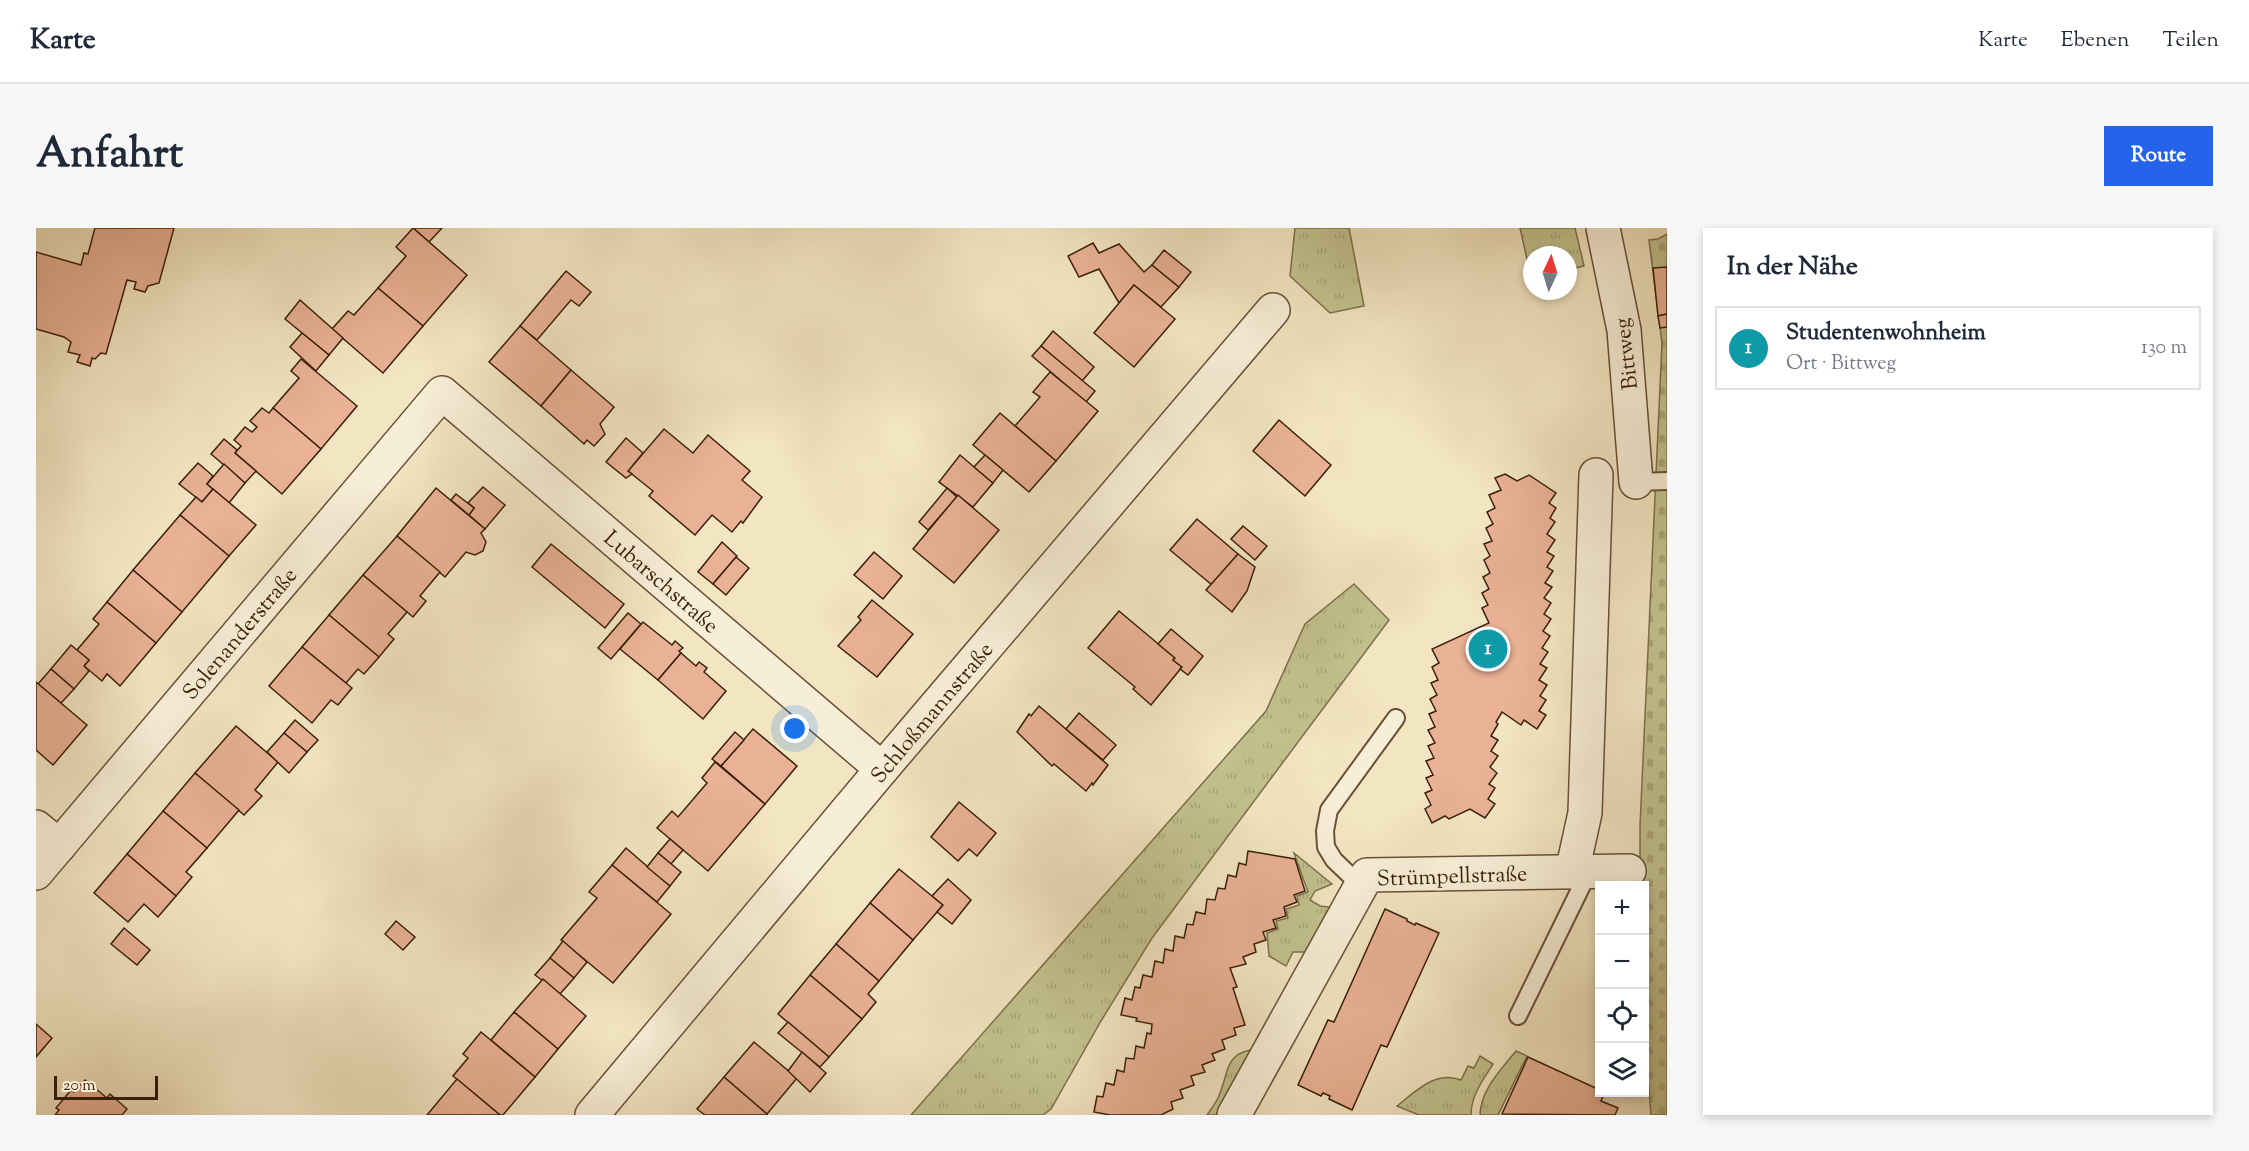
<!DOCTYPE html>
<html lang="de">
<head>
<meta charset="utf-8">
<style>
  :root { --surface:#fff; --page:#f6f6f7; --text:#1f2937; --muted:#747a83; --line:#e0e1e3; --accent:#2563eb }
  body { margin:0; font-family:"Sorts Mill Goudy",serif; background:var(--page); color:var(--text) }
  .controls { position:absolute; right:18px; bottom:18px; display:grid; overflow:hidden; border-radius:0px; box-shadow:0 3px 9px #0003 }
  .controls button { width:54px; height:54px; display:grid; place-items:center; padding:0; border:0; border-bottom:2px solid var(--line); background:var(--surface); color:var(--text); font:30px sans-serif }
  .compass { position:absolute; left:1487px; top:18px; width:54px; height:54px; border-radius:50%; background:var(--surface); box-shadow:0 3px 9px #0003; rotate:4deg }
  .scale { position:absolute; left:18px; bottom:15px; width:104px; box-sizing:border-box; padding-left:6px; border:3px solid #3b1f09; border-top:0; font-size:16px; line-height:21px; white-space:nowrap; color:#3b1f09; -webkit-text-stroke:4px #f7eed7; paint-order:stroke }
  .you { position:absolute; left:759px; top:501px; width:21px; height:21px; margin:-15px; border:4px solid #fff; border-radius:50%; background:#1a73e8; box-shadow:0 0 0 9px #1a73e833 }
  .badge { display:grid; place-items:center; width:39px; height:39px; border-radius:50%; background:var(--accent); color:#fff; font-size:20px; font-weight:700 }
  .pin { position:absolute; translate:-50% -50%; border:3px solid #fff; box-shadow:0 2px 6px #0006 }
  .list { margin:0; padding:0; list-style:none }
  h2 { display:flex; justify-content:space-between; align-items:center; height:78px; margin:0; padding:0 24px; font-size:26px }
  h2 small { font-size:20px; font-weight:400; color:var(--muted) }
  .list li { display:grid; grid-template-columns:39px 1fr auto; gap:18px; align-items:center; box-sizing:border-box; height:84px; margin:0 12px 12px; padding:0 12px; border:2px solid var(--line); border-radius:0px }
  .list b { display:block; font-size:22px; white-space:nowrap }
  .list p { margin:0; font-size:20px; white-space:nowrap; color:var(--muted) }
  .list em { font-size:20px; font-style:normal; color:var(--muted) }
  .icon { flex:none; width:33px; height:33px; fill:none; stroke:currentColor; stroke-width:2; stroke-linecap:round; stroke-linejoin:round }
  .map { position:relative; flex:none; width:1631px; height:887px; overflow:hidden; border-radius:0px }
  header { display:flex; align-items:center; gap:36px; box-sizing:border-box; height:84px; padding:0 30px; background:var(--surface); border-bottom:2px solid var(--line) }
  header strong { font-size:28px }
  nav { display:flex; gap:33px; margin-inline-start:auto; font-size:21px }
  .intro { display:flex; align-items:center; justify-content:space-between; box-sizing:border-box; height:144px; padding:0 36px }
  h1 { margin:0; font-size:42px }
  .button { padding:15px 27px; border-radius:0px; background:var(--accent); color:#fff; font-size:21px; font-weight:700 }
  main { display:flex; gap:36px; padding:0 36px }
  aside { flex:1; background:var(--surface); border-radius:0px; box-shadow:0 3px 9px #0003 }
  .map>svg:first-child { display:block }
  .grass { fill:url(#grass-tufts); stroke:#7e704c; stroke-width:1.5 }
  .cemetery { fill:url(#cemetery-stones); stroke:#7e704c; stroke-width:1.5 }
  .building { fill:#e9b195; stroke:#3b1f09; stroke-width:1.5 }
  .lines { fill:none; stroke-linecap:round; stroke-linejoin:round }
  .service-casing { stroke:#695037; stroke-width:20 }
  .minor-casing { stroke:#695037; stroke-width:36 }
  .service { stroke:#f7eed7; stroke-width:16 }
  .minor { stroke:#f7eed7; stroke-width:33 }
  .labels { text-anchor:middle; stroke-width:5; stroke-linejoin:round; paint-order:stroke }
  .street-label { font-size:22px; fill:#3b1f09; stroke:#f7eed7 }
</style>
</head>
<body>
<header>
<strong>Karte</strong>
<nav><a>Karte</a><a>Ebenen</a><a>Teilen</a></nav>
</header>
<div class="intro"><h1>Anfahrt</h1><a class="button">Route</a></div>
<main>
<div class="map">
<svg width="1631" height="887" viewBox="0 0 1631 887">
  <defs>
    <pattern id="grass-tufts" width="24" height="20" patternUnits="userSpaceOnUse" patternTransform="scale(1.5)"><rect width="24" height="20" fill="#c2c28e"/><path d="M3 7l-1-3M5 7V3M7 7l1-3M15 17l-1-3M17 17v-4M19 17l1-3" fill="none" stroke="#a8a679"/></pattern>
    <pattern id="cemetery-stones" width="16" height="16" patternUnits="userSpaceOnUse" patternTransform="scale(1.5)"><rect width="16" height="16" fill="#c2c28e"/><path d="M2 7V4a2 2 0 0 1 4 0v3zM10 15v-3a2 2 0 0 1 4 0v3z" fill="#a8a679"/></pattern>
  </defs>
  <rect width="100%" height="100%" fill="#f2e5c2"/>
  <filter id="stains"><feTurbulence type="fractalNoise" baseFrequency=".00333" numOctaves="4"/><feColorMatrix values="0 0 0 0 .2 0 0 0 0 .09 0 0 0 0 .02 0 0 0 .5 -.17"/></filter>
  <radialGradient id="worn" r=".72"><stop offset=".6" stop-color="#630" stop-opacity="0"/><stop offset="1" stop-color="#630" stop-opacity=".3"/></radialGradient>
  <!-- grass -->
  <g class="grass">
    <polygon points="1259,0 1313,0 1328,78 1294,85 1254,48"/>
    <polygon points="1484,0 1539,0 1548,38 1532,42 1532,27 1496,27 1495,49"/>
    <polygon points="1318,356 1353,392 1116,710 1065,793 1015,881 1007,887 875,887 1230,483 1269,396"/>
    <polygon points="1258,625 1296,656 1279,663 1274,672 1284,678 1301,680 1277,724 1257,724 1250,738 1233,728 1231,705 1242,701 1240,693 1252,690 1250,681 1263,677 1261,668 1272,664"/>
    <path d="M1226 820 1188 887H1171C1175 881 1179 876 1182 870 1195 841 1186 824 1226 820Z"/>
    <path d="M1480 823 1491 828 1462 887H1444C1445 861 1465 842 1480 823Z"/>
    <path d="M1444 828 1457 836C1447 852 1435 867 1435 887H1383L1361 878C1380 863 1400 842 1425 852L1432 838 1438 840Z"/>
  </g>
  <!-- cemetery -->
  <polygon class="cemetery" points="1631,6 1631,887 1615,887 1608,801 1608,658 1604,658 1604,598 1626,115 1613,12 1622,11"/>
  <!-- building -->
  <g class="building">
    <polygon points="59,0 138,0 123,55 112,58 109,64 98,61 100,54 91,52 70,126 65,125 59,131 56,130 54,138 41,134 44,127 32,124 35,114 28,109 0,101 0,24 45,37 48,25 52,26"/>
    <polygon points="377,0 406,0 393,14"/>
    <polygon points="377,0 431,47 387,98 342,60 370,28 360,19"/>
    <polygon points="1057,15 1063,25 1083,16 1108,44 1116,37 1143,59 1125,79 1098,57 1083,75 1063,41 1043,49 1032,28"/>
    <polygon points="1128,22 1155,44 1143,59 1116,37"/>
    <polygon points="1631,39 1631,86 1622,88 1617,40"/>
    <polygon points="530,43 555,64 543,78 535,72 501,112 484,98"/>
    <polygon points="1098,57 1139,91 1098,139 1058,105"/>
    <polygon points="342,60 387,98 347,145 296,101 312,83 318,87"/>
    <polygon points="264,72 307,110 293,127 249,91"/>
    <polygon points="1631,86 1631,99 1624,100 1622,88"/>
    <polygon points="484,98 535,142 505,178 453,134"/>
    <polygon points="1017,103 1058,139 1046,153 1005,118"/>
    <polygon points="266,105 293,127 280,143 254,119"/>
    <polygon points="1005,118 1059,163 1050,174 996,128"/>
    <polygon points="265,131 321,178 285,221 237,180 263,150 255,143"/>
    <polygon points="535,142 578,179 564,196 569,206 558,218 551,212 548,216 505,178"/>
    <polygon points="1014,144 1062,183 1020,233 979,198 1004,169 997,164"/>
    <polygon points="226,180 233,185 237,180 285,221 246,266 199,225 205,218 198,212 209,199 216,204 221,199 214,193"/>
    <polygon points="964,185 1020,233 993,264 937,217"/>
    <polygon points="1243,192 1295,237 1269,268 1217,223"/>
    <polygon points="628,201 657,225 672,207 714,243 706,252 726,269 707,295 705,293 696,304 676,287 659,307 613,268 617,263 592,243"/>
    <polygon points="590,210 607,225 592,243 596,246 590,250 570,234"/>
    <polygon points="188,211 201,222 199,225 220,243 209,255 175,226"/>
    <polygon points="924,227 957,255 937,279 903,254"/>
    <polygon points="949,227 967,242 957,255 938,239"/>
    <polygon points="162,235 177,248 171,256 177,261 166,274 143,256"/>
    <polygon points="188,236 209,255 193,275 171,256"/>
    <polygon points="1469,246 1481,253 1493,247 1520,265 1513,275 1520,280 1514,290 1519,294 1511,306 1519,312 1511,324 1518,328 1511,339 1517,343 1509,355 1516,359 1508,370 1515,375 1508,386 1515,391 1507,403 1514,408 1506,420 1512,424 1504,436 1511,440 1503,452 1511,457 1504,468 1510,472 1503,483 1510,487 1501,501 1488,492 1485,497 1466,484 1460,494 1462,496 1455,508 1462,512 1455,523 1462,528 1454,539 1461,545 1453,556 1459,560 1452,571 1459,576 1449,590 1434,581 1413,591 1409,588 1396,595 1389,581 1395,577 1389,565 1396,562 1390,550 1397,547 1390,533 1398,530 1392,518 1399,515 1392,502 1399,499 1393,486 1400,483 1394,471 1401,467 1395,455 1402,452 1396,439 1403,435 1396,421 1453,395 1446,380 1452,377 1446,365 1453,361 1447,349 1454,345 1448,332 1454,328 1448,316 1456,313 1450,300 1457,296 1451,284 1459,280 1453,267 1465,262 1459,250"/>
    <polygon points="447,259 469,277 449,301 433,287 438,280 432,275"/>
    <polygon points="400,260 449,301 445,305 450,314 447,323 439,327 430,324 409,349 361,308"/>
    <polygon points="911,260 921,269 892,302 883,294"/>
    <polygon points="177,261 220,297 193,328 144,287 160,269 166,274"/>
    <polygon points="420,266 438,280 433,287 415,272"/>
    <polygon points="922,267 963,302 918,355 877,321"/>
    <polygon points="144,287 193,328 146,384 97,342"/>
    <polygon points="1161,291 1202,326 1176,357 1134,322"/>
    <polygon points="1207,298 1231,318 1219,332 1195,311"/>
    <polygon points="361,308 404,344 384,368 390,373 377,389 327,347"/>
    <polygon points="686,314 701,328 677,356 662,344"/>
    <polygon points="515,316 588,376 569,400 496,339"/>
    <polygon points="838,324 866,348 847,371 818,347"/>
    <polygon points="1202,326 1219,339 1211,363 1196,384 1170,362"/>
    <polygon points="700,329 713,340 690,367 677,356"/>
    <polygon points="97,342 146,384 120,415 71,374"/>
    <polygon points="327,347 371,384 352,406 358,411 343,429 293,387"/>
    <polygon points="836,372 877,406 841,449 802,418 825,392 822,389"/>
    <polygon points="71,374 120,415 84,458 71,446 66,453 48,438 53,432 41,422 63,396 57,391"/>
    <polygon points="1083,383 1139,430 1137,432 1146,439 1115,477 1097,461 1099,459 1052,420"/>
    <polygon points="592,385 605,396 575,431 562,420"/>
    <polygon points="293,387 343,429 328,446 322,441 310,455 266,419"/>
    <polygon points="607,394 636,417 639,413 647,420 643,423 645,425 622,452 584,421"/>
    <polygon points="1135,401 1167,428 1152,447 1144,441 1146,439 1137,432 1139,430 1122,416"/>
    <polygon points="35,417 53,432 48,438 53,443 38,461 15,441"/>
    <polygon points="266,419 316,460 302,477 295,472 276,495 233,458"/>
    <polygon points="645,425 660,438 663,434 671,440 668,444 690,463 667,491 622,452"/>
    <polygon points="15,441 38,461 25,475 2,456"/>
    <polygon points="0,454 51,497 17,537 0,522"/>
    <polygon points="1003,478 1072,537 1057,557 1056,555 1050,563 1018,536 1016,538 981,504 993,486 995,488"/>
    <polygon points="1043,485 1080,517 1067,532 1030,501"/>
    <polygon points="259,492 282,512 271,524 248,505"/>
    <polygon points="200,498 242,534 219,562 226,568 208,587 159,545"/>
    <polygon points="717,501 761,538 729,576 685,538"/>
    <polygon points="699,504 708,512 685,538 676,531"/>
    <polygon points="248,505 271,524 253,545 231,524"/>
    <polygon points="679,534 729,576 672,643 621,600 636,583 642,589 671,555 666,550"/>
    <polygon points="159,545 203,582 171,620 127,583"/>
    <polygon points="923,574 960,605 941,628 933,621 922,633 895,609"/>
    <polygon points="127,583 171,620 150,644 156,649 140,668 91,626"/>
    <polygon points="634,611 647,622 635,636 622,625"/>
    <polygon points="590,620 634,658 621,674 576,637"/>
    <polygon points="1212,623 1259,631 1269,663 1258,667 1261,674 1248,679 1250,688 1237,692 1240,700 1227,704 1230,712 1218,716 1220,724 1207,729 1210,736 1194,740 1201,759 1197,760 1209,797 1198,800 1200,807 1186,812 1189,821 1176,826 1179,832 1166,837 1169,844 1155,848 1158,857 1144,862 1147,870 1135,874 1137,881 1125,887 1074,887 1058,884 1061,868 1067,869 1070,855 1078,857 1081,842 1088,844 1090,830 1098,831 1100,818 1108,820 1111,805 1115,806 1116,796 1100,793 1101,790 1085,787 1089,770 1096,772 1099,759 1104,760 1107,747 1116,749 1119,733 1127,735 1129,721 1137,723 1139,708 1148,710 1151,696 1157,697 1160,684 1169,686 1171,671 1179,672 1182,660 1189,661 1192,647 1200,649 1203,635 1210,637"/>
    <polygon points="622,625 645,644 634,658 611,639"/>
    <polygon points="91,626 140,668 122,689 108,676 92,694 58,665"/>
    <polygon points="576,637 635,686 577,755 525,712 561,670 553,664"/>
    <polygon points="863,641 907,677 877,712 834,675"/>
    <polygon points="912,651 935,672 916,696 901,684 907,677 896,668"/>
    <polygon points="834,675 877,712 843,753 800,716"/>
    <polygon points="1349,681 1371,691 1371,693 1379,697 1380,695 1403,705 1351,819 1345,817 1316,882 1293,871 1294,868 1287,865 1285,868 1262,857 1292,792 1298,794"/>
    <polygon points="360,693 379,709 367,722 349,706"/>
    <polygon points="88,700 114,722 101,737 75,716"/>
    <polygon points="527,713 551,734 538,750 514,730"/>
    <polygon points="800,716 843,753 832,766 840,774 826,791 774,747"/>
    <polygon points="514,730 538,750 524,766 499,747"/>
    <polygon points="774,747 826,791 793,829 742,786"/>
    <polygon points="507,751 550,788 522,821 478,784"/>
    <polygon points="478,784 522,821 499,849 455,812"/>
    <polygon points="752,794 793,829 784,839 742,805"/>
    <polygon points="0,796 16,810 0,829"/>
    <polygon points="445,804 499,849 467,887 464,887 417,848 432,830 427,826"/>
    <polygon points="718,814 761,850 731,886 688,849"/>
    <polygon points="766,824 790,845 774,864 752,843"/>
    <polygon points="1492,829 1564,862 1564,864 1569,864 1565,873 1582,880 1579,887 1466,886"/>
    <polygon points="688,849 731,886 730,887 669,887 661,881"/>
    <polygon points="421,851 464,887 391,887"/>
    <polygon points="49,852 71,870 74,866 91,881 86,887 19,887 23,882 20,880 35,862 38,864"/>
  </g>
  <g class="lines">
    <defs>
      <g id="service">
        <polyline points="1600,254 1631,253"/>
        <polyline points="1326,659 1298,632 1290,619 1289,603 1293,582 1360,490"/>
        <polyline points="1482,788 1553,643"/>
      </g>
      <g id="minor">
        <polyline points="1567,0 1588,102 1600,254"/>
        <polyline points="0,599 23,618"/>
        <polyline points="1536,644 1549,585 1560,247"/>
        <polyline points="0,645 406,165 846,541"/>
        <polyline points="556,887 846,541 1237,82"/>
        <polyline points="1198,887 1331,647 1593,643"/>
      </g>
    </defs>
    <!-- service casing -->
    <use href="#service" class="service-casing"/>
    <!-- minor casing -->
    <use href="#minor" class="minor-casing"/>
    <!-- service -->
    <use href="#service" class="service"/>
    <!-- minor -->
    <use href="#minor" class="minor"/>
  </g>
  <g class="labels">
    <!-- street labels -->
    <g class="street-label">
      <text transform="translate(1589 126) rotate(-97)" y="8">Bittweg</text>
      <text transform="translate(626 353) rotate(41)" y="8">Lubarschstraße</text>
      <text transform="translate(203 405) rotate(-50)" y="8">Solenanderstraße</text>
      <text transform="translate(895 484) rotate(-50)" y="8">Schloßmannstraße</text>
      <text transform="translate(1416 647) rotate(-2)" y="8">Strümpellstraße</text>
    </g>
  </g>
  <rect width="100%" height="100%" filter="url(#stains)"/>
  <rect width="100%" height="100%" fill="url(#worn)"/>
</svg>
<div class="controls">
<button>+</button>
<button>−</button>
<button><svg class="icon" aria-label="locate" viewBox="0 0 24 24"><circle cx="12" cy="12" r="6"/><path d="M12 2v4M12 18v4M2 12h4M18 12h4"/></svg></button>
<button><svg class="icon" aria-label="layers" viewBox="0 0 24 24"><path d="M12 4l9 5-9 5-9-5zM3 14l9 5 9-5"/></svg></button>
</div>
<svg class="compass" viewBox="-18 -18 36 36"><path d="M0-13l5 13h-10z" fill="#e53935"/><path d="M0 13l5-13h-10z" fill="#747a83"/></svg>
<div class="scale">20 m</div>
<div class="you"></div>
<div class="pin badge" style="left:1452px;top:421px;background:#0f9aa8">1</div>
</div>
<aside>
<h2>In der Nähe<small></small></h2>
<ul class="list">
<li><span class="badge" style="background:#0f9aa8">1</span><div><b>Studentenwohnheim</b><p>Ort · Bittweg</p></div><em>130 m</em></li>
</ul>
</aside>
</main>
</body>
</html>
